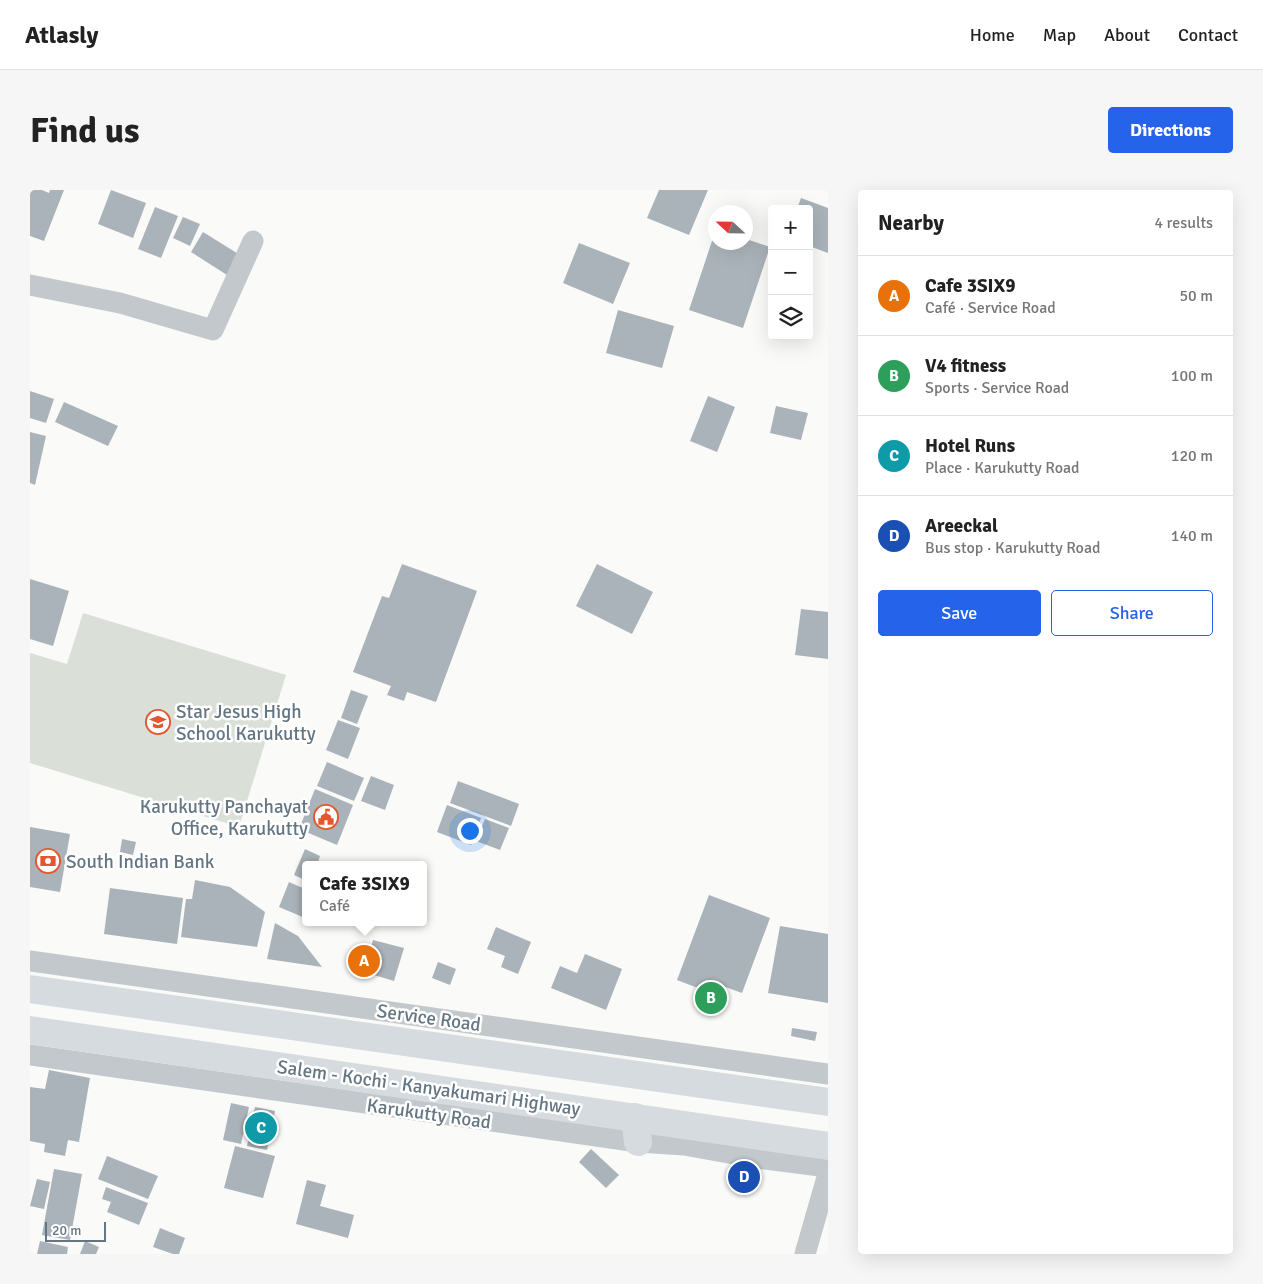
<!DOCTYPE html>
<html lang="en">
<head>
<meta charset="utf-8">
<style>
  :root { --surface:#fff; --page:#f6f6f6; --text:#222; --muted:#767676; --line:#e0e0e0; --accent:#2563eb }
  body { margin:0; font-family:Signika,sans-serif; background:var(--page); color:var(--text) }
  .controls { position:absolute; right:15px; top:15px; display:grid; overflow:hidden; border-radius:5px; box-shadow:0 5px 20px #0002 }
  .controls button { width:45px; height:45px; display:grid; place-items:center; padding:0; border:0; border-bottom:1px solid var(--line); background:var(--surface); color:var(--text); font:25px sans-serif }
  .compass { position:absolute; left:678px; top:15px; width:45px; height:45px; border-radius:50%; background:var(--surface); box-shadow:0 5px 20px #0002; rotate:292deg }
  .scale { position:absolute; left:15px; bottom:12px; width:61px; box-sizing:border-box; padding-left:5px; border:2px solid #657683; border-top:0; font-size:14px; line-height:18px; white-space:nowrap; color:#657683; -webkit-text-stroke:4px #fff; paint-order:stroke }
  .you { position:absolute; left:439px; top:640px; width:18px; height:18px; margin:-12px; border:4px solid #fff; border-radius:50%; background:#1a73e8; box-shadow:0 0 0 8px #1a73e833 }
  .badge { display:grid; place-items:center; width:32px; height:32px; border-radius:50%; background:var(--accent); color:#fff; font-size:16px; font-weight:700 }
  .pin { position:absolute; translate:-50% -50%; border:2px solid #fff; box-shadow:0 1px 5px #0006 }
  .popup { position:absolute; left:272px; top:671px; width:125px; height:65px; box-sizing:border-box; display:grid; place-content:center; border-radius:5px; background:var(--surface); filter:drop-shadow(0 1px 4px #0005); font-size:16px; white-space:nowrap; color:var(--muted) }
  .popup b { font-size:19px; color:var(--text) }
  .popup::after { content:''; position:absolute; left:50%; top:100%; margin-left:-10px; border:10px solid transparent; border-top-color:var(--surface) }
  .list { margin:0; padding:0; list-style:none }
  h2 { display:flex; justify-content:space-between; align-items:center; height:65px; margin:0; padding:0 20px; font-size:21px }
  h2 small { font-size:16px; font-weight:400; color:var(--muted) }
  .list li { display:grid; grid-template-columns:32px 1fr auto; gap:15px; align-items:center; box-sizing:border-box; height:80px; padding:0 20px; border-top:1px solid var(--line) }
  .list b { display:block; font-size:19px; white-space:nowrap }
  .list p { margin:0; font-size:16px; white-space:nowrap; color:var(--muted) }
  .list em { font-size:16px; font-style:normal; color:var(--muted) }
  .actions { display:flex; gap:10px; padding:15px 20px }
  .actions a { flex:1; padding:11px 0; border:1px solid var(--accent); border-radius:5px; text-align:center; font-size:18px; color:var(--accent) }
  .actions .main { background:var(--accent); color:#fff }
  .icon { flex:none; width:28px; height:28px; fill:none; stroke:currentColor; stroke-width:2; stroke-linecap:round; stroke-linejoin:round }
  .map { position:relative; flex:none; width:798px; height:1064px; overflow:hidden; border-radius:5px }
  header { display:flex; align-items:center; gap:30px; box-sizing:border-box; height:70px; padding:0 25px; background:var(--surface); border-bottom:1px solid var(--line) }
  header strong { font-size:24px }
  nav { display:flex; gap:28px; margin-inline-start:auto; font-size:18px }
  .intro { display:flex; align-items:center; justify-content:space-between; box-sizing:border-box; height:120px; padding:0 30px }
  h1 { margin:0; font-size:35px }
  .button { padding:12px 22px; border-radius:5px; background:var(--accent); color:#fff; font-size:18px; font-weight:700 }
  main { display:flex; gap:30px; padding:0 30px }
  aside { flex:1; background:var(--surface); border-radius:5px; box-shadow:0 5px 20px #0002 }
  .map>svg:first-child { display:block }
  .green { fill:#dadfd7 }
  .building { fill:#aab3b9 }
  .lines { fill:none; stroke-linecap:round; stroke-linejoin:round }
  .minor { stroke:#c3c8cc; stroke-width:21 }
  .highway { stroke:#d6dbdf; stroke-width:28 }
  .labels { text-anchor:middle; stroke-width:5; stroke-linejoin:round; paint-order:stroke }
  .poi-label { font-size:19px; fill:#657683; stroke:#fff; text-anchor:start }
  .street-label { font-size:19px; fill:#657683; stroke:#fff }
</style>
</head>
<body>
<header>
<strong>Atlasly</strong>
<nav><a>Home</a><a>Map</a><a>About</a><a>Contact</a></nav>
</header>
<div class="intro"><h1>Find us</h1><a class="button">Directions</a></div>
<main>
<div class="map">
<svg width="798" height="1064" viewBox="0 0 798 1064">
  <rect width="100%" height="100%" fill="#fafaf8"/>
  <!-- green -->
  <polygon class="green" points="53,423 256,485 209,637 0,573 0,463 37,474"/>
  <!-- building -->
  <g class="building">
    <polygon points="0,0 12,0 19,3 20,0 34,0 14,51 0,46"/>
    <polygon points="81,0 116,13 103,48 68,34"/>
    <polygon points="629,0 678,0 659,45 617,28"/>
    <polygon points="771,8 798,18 798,63 779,56 779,19 767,19"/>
    <polygon points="125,17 148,26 131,68 108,59"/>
    <polygon points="153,27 170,34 160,56 143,48"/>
    <polygon points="173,42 210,65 197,85 161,62"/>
    <polygon points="685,42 686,52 716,52 716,49 740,57 713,138 659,120"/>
    <polygon points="549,53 600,73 583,114 533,93"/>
    <polygon points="588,120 644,136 632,178 576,163"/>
    <polygon points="0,201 24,209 16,233 0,228"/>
    <polygon points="678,206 705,217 687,262 660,251"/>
    <polygon points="34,212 88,236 78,256 25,232"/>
    <polygon points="746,216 778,223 771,250 740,243"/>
    <polygon points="0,242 16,246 5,295 0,293"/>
    <polygon points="372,374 447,401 406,512 377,502 374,511 357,505 361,496 323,482 352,406 359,408"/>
    <polygon points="567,374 623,402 602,444 546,416"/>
    <polygon points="0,389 39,401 23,456 0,449"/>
    <polygon points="771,419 798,422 798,469 765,465"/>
    <polygon points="321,500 338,506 327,534 311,528"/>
    <polygon points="308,530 330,538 318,569 296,560"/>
    <polygon points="297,572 334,588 324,611 287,596"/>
    <polygon points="341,586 364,595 355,620 331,611"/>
    <polygon points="428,591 489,614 481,636 420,613"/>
    <polygon points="285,599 323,615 307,655 269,639"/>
    <polygon points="417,615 451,628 441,655 407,642"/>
    <polygon points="455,629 479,638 470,660 446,651"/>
    <polygon points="0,637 40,644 30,702 0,697"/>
    <polygon points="92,649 106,652 103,665 90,662"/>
    <polygon points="275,659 290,666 287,675 275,675 275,690 264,685"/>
    <polygon points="165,690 200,697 235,722 227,757 151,747 156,709 162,709"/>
    <polygon points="259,692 275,699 275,728 249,717"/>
    <polygon points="80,698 153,708 147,754 74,744"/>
    <polygon points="679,705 740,728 712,803 676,790 673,800 647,790"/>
    <polygon points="245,733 268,746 292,777 237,769"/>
    <polygon points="750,736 798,744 798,813 738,803"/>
    <polygon points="466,737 501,752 488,784 471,777 475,766 457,759"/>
    <polygon points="343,750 374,758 364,791 334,782"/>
    <polygon points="555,764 592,779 576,820 521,798 530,776 547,783"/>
    <polygon points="408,772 426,779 420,795 402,788"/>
    <polygon points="762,838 787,842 785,851 761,846"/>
    <polygon points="19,880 60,888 49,952 38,950 35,966 14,962 15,954 0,951 0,897 15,899"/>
    <polygon points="201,913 219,917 211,954 193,950"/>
    <polygon points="225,917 245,921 237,960 217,956"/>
    <polygon points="205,956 245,966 233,1008 194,998"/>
    <polygon points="561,959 589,985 576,998 549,972"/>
    <polygon points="77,966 128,986 118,1009 68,989"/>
    <polygon points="24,979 52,984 40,1050 12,1045"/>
    <polygon points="7,989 20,992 14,1019 0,1016"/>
    <polygon points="277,990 296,995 290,1016 324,1025 318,1048 266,1034"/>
    <polygon points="76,997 118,1013 109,1035 77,1022 81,1012 72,1009"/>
    <polygon points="130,1038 155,1048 149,1064 143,1064 123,1057"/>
    <polygon points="10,1051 38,1057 37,1064 7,1064"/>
    <polygon points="55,1051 69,1057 66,1064 50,1064"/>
  </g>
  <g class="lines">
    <!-- minor -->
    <g class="minor">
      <polyline points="0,95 90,113 183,140 223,51"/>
      <polyline points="0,771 798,884"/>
      <polyline points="0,865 608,952 654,955 726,968 798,977"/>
      <polyline points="775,1064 798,984"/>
    </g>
    <!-- highway -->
    <g class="highway">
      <polyline points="0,799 798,912"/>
      <polyline points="0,840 798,956"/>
      <polyline points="605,927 608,952"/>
    </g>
  </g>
  <!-- icons -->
  <defs>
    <symbol id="school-ring" viewBox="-11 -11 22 22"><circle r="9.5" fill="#fff" stroke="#e4572e" stroke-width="1.5"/><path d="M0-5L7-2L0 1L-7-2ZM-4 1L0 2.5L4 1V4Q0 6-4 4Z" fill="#e4572e"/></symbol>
    <symbol id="civic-ring" viewBox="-11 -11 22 22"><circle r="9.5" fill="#fff" stroke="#e4572e" stroke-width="1.5"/><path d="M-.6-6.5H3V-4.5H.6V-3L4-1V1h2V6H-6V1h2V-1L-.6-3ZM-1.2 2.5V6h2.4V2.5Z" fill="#e4572e"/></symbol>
    <symbol id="bank-ring" viewBox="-11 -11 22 22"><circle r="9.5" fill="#fff" stroke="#e4572e" stroke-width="1.5"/><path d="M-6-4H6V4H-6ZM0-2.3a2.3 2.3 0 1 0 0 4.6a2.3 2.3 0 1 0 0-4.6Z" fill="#e4572e"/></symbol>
  </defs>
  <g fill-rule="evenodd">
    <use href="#school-ring" x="114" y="518" width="28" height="28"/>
    <use href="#civic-ring" x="282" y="613" width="28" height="28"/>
    <use href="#bank-ring" x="4" y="657" width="28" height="28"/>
  </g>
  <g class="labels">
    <!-- poi labels -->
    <g class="poi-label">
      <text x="146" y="528">Star Jesus High<tspan x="146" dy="22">School Karukutty</tspan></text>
      <text x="278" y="623" text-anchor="end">Karukutty Panchayat<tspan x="278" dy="22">Office, Karukutty</tspan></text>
      <text x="36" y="678">South Indian Bank</text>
    </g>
    <!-- street labels -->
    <g class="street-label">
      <text transform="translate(399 827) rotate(8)" y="7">Service Road</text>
      <text transform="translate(399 897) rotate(8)" y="7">Salem - Kochi - Kanyakumari Highway</text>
      <text transform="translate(399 923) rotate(8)" y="7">Karukutty Road</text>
    </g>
  </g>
</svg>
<div class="controls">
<button>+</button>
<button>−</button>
<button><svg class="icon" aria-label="layers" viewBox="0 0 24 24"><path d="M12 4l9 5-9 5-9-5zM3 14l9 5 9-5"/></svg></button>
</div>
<svg class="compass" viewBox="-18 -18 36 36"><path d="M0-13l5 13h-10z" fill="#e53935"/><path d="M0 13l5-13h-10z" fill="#767676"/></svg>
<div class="scale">20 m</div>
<div class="you"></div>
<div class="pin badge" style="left:334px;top:771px;background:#e8710a">A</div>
<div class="popup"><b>Cafe 3SIX9</b>Café</div>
<div class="pin badge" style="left:681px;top:808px;background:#2e9e5b">B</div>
<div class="pin badge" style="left:231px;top:938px;background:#0f9aa8">C</div>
<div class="pin badge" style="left:714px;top:987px;background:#1a4fb4">D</div>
</div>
<aside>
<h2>Nearby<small>4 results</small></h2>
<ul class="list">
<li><span class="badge" style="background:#e8710a">A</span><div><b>Cafe 3SIX9</b><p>Café · Service Road</p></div><em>50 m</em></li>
<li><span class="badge" style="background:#2e9e5b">B</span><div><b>V4 fitness</b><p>Sports · Service Road</p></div><em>100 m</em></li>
<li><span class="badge" style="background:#0f9aa8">C</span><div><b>Hotel Runs</b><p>Place · Karukutty Road</p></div><em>120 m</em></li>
<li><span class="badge" style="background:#1a4fb4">D</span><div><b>Areeckal</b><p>Bus stop · Karukutty Road</p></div><em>140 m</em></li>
</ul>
<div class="actions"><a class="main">Save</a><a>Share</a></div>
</aside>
</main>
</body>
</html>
